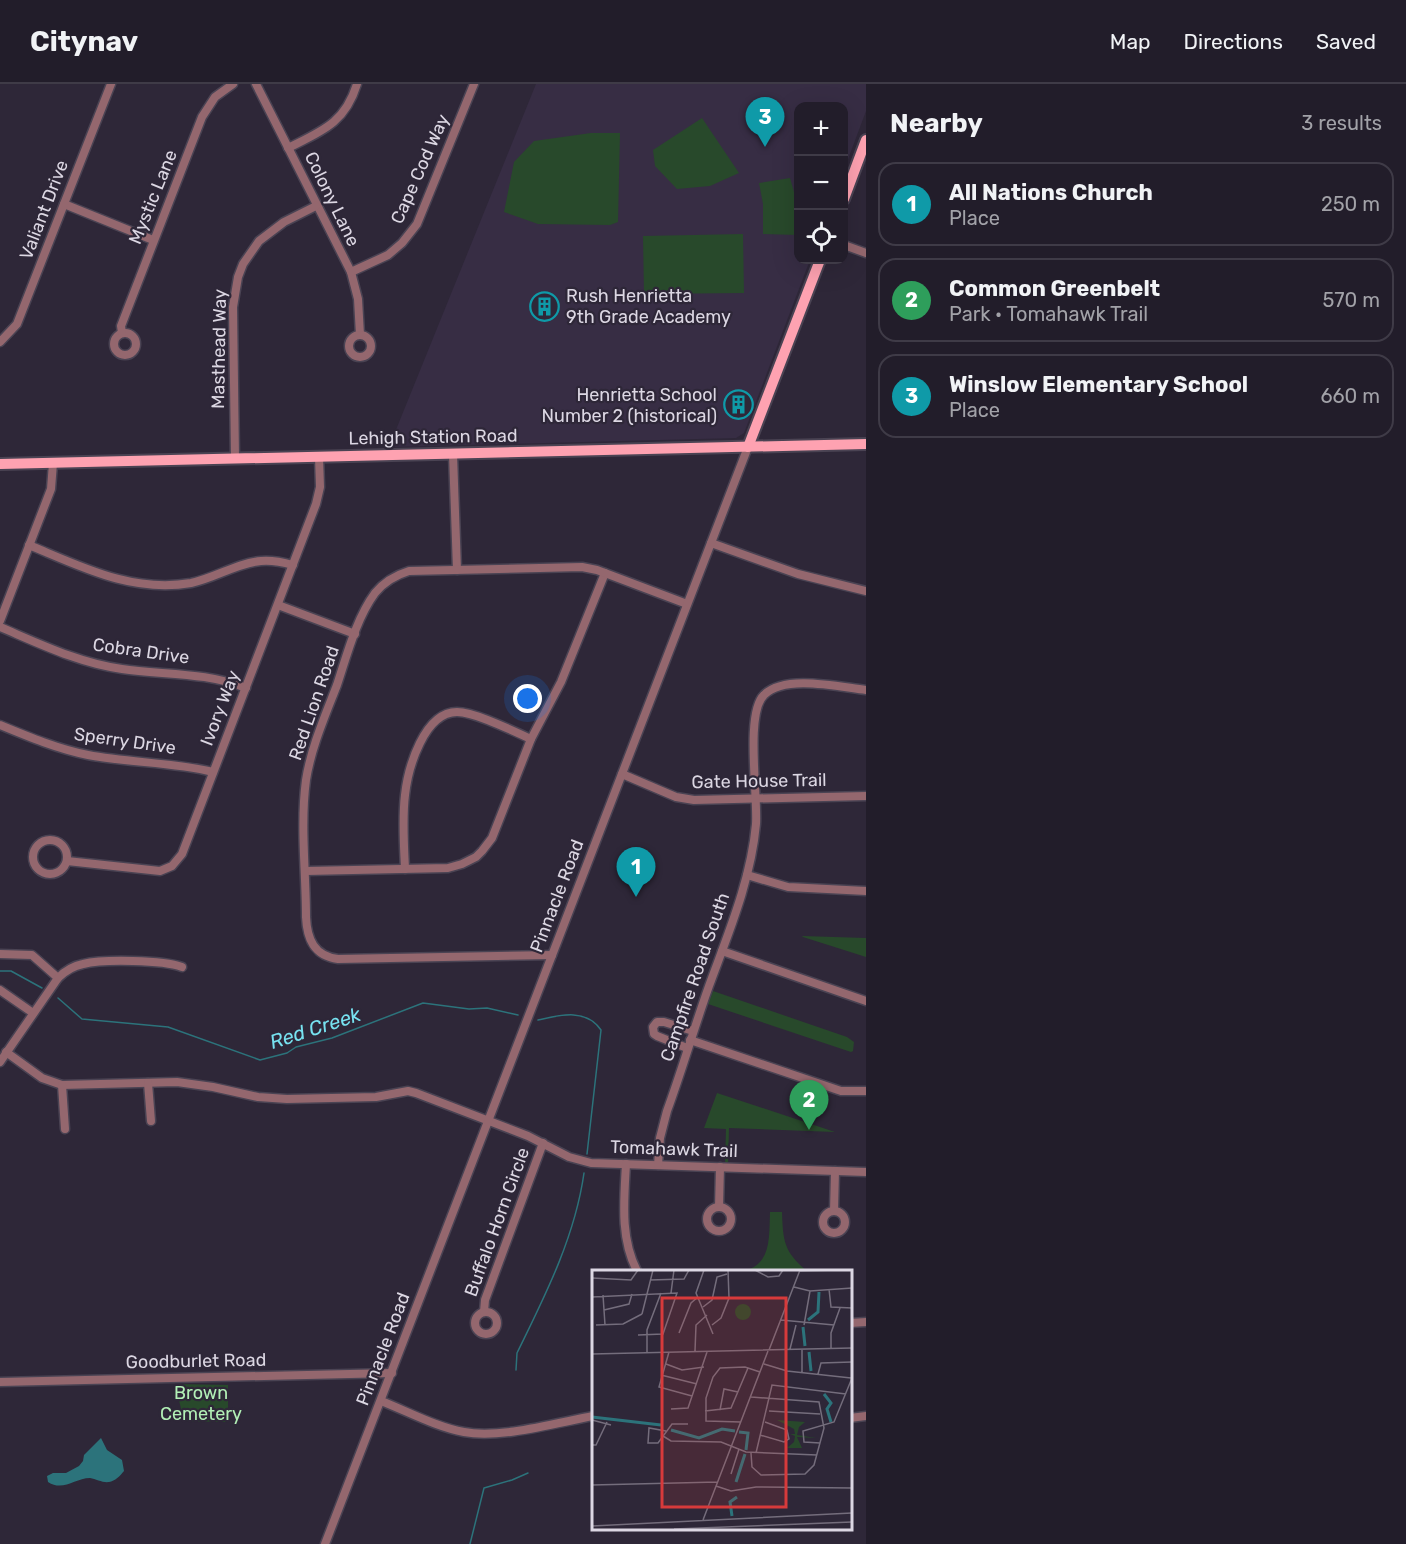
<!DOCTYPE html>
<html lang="en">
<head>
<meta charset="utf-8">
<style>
  :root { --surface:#221d2a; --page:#2e2a36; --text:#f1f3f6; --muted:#a2a2a8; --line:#3f3b47; --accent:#1a73e8 }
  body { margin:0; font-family:Rubik,sans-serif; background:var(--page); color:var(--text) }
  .controls { position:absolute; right:18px; top:18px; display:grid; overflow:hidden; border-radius:12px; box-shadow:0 6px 24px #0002 }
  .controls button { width:54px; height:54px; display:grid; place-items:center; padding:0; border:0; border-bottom:2px solid var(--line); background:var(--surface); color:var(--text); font:30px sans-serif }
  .you { position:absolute; left:528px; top:615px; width:21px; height:21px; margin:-15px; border:4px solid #fff; border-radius:50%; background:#1a73e8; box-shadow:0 0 0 9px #1a73e833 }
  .badge { display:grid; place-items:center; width:39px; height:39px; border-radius:50%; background:var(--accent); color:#fff; font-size:20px; font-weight:700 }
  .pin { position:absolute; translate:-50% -50px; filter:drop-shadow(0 2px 3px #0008) }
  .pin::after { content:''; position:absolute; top:32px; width:21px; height:18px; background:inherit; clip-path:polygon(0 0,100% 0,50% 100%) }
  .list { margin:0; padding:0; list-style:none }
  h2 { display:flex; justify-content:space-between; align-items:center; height:78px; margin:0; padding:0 24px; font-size:26px }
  h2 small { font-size:20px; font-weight:400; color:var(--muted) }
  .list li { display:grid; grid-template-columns:39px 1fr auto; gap:18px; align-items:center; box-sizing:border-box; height:84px; margin:0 12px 12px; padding:0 12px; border:2px solid var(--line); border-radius:18px }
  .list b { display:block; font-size:22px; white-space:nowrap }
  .list p { margin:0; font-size:20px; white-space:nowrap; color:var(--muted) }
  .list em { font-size:20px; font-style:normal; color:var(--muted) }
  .icon { flex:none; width:33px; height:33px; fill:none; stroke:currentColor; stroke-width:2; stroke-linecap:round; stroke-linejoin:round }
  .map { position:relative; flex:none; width:866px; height:1460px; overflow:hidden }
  header { display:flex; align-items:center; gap:36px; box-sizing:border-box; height:84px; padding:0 30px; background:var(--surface); border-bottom:2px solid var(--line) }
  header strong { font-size:28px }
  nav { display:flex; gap:33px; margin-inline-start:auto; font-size:21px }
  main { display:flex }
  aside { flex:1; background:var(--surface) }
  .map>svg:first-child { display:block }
  .built { fill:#372d44 }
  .green { fill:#28492b }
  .water { fill:#2c737b }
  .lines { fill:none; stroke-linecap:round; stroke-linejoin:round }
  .stream { stroke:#2c737b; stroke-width:1.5 }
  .minor-casing { stroke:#4a4353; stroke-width:11 }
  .major-casing { stroke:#4a4353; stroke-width:14 }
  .minor { stroke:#94676e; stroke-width:8 }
  .major { stroke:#fea2b1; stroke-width:10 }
  .labels { text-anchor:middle; stroke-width:4.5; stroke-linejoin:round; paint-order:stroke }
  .street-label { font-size:18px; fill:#dcd7e3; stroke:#2e2738 }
  .poi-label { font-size:18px; fill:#dcd7e3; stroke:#2e2738; text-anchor:start }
  .park-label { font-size:18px; fill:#b2f0b6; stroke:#2e2738 }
  .water-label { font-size:20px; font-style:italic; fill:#77e2f0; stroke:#2e2738 }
  .inset-river { fill:none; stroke:#2c737b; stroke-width:3 }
  .inset-road { fill:none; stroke:#746d7c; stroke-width:1.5 }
  .view { fill:#d73a3b; fill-opacity:0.15; stroke:#d73a3b; stroke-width:3 }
  .inset-edge { fill:none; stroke:#dcd7e3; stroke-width:3 }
</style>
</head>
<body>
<header>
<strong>Citynav</strong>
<nav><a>Map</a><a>Directions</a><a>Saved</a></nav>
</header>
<main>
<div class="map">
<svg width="866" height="1460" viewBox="0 0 866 1460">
  <rect width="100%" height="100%" fill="#2e2738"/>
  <!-- built -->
  <polygon class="built" points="536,0 866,0 866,27 844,86 844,22 798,22 798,176 810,176 744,349 736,354 389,363"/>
  <!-- green -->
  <g class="green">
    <polygon points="702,34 739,89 710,102 677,105 655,82 653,66"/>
    <polygon points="591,49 620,49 618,138 610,141 538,140 504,128 514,78 534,57"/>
    <polygon points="790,94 794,108 795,132 798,133 798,151 763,150 763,120 759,99"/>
    <polygon points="743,150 744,209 644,210 643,152"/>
    <polygon points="802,852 866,854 866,873 803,853"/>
    <polygon points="713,907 847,953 854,958 853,967 851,968 708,920"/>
    <polygon points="717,1009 835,1048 729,1044 728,1082 725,1081 726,1045 704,1044"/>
    <path d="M770 1128H782C783 1157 784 1168 807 1187H737C772 1186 769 1154 770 1128Z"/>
    <polygon points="175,1300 228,1301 228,1338 184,1337"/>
  </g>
  <!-- water -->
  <path class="water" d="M101 1354 107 1366 122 1376 124 1387C120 1392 115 1397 109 1398 103 1399 96 1395 90 1394 75 1394 63 1408 48 1398L47 1392 53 1389H66L79 1382 83 1377 84 1371Z"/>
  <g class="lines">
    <!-- stream -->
    <g class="stream">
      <polyline points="0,887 11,887 42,904"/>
      <polyline points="58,914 82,935 168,943 260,976 287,969 296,963 332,954 423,919 469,925 487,924 518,931"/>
      <path d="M538 936C560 931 586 924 601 946L587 1070"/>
      <path d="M516 1286 517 1269C545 1212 575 1153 584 1089"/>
      <polyline points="470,1460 484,1404 512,1396 528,1389"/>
    </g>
    <defs>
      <g id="minor">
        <polyline points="256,0 351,188 358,215 360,251"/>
        <path d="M288 64C322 47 345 39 357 0"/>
        <polyline points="64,120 153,156"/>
        <polyline points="844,161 866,169"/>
        <polyline points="351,188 388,171 402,159 417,140 474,0"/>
        <circle cx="125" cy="260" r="11"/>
        <polyline points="122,249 121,242 202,33 215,13 233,0"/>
        <circle cx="360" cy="262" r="11"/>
        <polyline points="0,258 17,240 111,0"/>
        <polyline points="453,370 457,486"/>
        <polyline points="235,374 233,223 238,193 243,180 259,157 284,138 316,122"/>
        <polyline points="711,459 798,490 866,507"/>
        <path d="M29 461C82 483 132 509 191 499 215 494 237 479 261 477 272 476 282 478 293 481"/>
        <polyline points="278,521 355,550"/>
        <polyline points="0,537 51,405 53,379"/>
        <path d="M0 543C40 560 79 579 122 585 164 591 206 588 246 604"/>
        <path d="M0 641C29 653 58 665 88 671 130 679 172 678 213 688"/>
        <polyline points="622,690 676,713 694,716 866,712"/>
        <circle cx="50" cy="773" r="17"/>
        <polyline points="67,777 160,787 172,782 182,770 316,420 320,403 319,373"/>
        <path d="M405 785C404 761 402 735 405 711 408 684 424 628 457 628 475 628 513 647 531 655"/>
        <polyline points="306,787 448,784 462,780 476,773 482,767 492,754 531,655 561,598 605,489"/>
        <polyline points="747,791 788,803 866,807"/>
        <polyline points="722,867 866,917"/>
        <polyline points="0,870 32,871 58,894"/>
        <path d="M552 871 338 875C314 872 307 855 306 833 306 788 300 741 306 696 311 664 325 632 337 601 347 571 356 535 375 509 384 498 396 491 409 487L582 483 597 486 687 520"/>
        <polyline points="0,906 33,929"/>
        <polyline points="690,956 841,1007 866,1007"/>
        <polyline points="687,964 657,952 654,950 653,943 657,938 664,938 693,947"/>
        <polyline points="6,968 42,994 62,1001 177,998 213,1003 258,1013 287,1015 376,1013 408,1007 416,1009 528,1052 569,1073 591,1079 866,1088"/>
        <path d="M0 978 58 894C65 887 73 882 83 880 103 875 163 876 182 883"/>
        <polyline points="148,999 151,1037"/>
        <polyline points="62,1001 65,1045"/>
        <path d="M626 1080C624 1117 620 1154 637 1187"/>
        <path d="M658 1081 660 1054 667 1027C682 986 694 944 709 902 728 850 751 796 756 740 758 712 745 629 764 611 785 590 839 603 866 606"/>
        <polyline points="719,1123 720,1083"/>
        <circle cx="719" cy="1135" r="12"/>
        <circle cx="834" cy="1138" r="11"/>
        <polyline points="834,1127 835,1087"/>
        <circle cx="486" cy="1239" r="11"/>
        <polyline points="484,1228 485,1216 543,1059"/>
        <polyline points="850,1239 866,1238"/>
        <polyline points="0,1298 392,1289"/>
        <path d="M381 1317C407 1327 436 1343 464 1348 500 1355 556 1339 593 1332"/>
        <polyline points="850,1334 866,1332"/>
        <polyline points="325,1460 748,363"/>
      </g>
      <g id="major">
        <polyline points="844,115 866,56"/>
        <polyline points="748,363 820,176"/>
        <polyline points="0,380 866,360"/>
      </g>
    </defs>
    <!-- minor casing -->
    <use href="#minor" class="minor-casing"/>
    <!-- major casing -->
    <use href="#major" class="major-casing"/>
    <!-- minor -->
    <use href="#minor" class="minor"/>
    <!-- major -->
    <use href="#major" class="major"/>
  </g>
  <!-- icons -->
  <defs>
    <symbol id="building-ring" viewBox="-11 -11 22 22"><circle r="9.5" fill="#2e2738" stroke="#0f9aa8" stroke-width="1.5"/><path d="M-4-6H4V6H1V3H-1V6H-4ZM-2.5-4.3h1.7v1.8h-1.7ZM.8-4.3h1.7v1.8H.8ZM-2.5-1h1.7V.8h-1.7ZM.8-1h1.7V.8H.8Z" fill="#0f9aa8"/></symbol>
  </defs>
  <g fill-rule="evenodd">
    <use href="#building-ring" x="528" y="206" width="33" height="33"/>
    <use href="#building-ring" x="722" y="304" width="33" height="33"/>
  </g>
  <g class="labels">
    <!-- street labels -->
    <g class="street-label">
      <text transform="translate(420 85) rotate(-66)" y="6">Cape Cod Way</text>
      <text transform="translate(153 113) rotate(-68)" y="6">Mystic Lane</text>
      <text transform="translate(332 115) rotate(64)" y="6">Colony Lane</text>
      <text transform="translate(44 126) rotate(-69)" y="6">Valiant Drive</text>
      <text transform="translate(219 265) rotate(-89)" y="6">Masthead Way</text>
      <text transform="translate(433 353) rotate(-1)" y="6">Lehigh Station Road</text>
      <text transform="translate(141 567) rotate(8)" y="6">Cobra Drive</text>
      <text transform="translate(314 619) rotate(-71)" y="6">Red Lion Road</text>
      <text transform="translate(220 624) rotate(-69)" y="6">Ivory Way</text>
      <text transform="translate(125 657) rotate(8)" y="6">Sperry Drive</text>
      <text transform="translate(759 697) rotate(-1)" y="6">Gate House Trail</text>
      <text transform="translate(557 812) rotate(-69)" y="6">Pinnacle Road</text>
      <text transform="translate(695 893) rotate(-71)" y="6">Campfire Road South</text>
      <text transform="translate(674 1065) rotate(2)" y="6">Tomahawk Trail</text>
      <text transform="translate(497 1138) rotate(-70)" y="6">Buffalo Horn Circle</text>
      <text transform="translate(383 1265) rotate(-69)" y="6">Pinnacle Road</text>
      <text transform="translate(196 1277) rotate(-1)" y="6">Goodburlet Road</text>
    </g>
    <!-- poi labels -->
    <g class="poi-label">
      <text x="566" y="218">Rush Henrietta<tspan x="566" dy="21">9th Grade Academy</tspan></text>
      <text x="717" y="317" text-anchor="end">Henrietta School<tspan x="717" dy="21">Number 2 (historical)</tspan></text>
    </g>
    <!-- park labels -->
    <g class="park-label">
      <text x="201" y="1315">Brown<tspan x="201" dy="21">Cemetery</tspan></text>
    </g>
    <!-- water labels -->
    <g class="water-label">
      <text transform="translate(315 944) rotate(-18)" y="7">Red Creek</text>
    </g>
  </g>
  <!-- overview -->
  <g transform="translate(592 1186)">
    <rect width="260" height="260" fill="#2e2738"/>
    <path d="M143 42a8 8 0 1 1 16 0a8 8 0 1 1-16 0ZM185 150 213 152 207 157 205 165 224 168 205 167 210 178H195L202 172 203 166 198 164H203L202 159Z" fill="#28492b"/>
    <path class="inset-river" d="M216 50 226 42 227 22M211 57 213 76M217 82 219 101M232 124 239 133 235 139 239 152M0 147 69 155M79 160 107 168 130 159 143 161M147 162 156 163 154 180M144 212 153 184M140 246 138 232 145 227"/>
    <path class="inset-road" d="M112 0 104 23 121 64M163 0 176 7 187 6 191 0M208 1 245 0M0 8 39 10 46 0M58 10 92 9 97 0M202 17 218 21 260 18M237 19 239 37 260 38M79 23 82 0M11 25 13 55M0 27 85 23 71 64 46 65M111 37 120 30 125 7 135 4M12 40 37 34 40 24M50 44 61 0M189 50 242 55M4 55 31 54 50 44M120 55 129 48 137 28 136 0M212 55 218 21M87 63 99 33 106 27M239 78V63L248 38M198 79 204 55M177 80 208 0M210 80V102M103 81 104 55 115 45M77 82 67 117 100 126M55 83V60L69 23M0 84 260 78M74 94 90 100 112 97M172 94 195 101 259 108M226 104 229 93 260 92M69 105 105 114M159 127 227 132 232 158 222 195 213 204 169 205 160 197 159 183M79 139 96 138 115 82M128 140 132 119 146 122M113 141 139 138 156 98M177 141 228 144M0 150 19 155M149 152 114 151V128L121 107 128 98 153 97 168 102M74 161 57 158 56 173H66L80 154H96M168 165 192 172 197 169 195 160 173 152M71 166 79 171 129 172 154 182 225 185M228 173 212 172 211 161 242 152 260 108M0 175H4L15 152M164 183 180 115 254 124M139 204 147 179M0 215 126 212M124 216 139 221 164 217 260 218M111 250 176 81M0 256 260 243M82 259 260 252"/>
    <path class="view" d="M70 28H194V237H70Z"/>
    <rect width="260" height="260" class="inset-edge"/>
  </g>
</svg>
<div class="controls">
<button>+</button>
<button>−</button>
<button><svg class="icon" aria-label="locate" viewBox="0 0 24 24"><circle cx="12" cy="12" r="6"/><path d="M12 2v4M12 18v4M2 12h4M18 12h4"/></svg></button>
</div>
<div class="you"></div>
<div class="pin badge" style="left:636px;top:813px;background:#0f9aa8">1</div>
<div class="pin badge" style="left:809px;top:1046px;background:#2e9e5b">2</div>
<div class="pin badge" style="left:765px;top:63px;background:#0f9aa8">3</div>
</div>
<aside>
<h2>Nearby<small>3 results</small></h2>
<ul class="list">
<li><span class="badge" style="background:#0f9aa8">1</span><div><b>All Nations Church</b><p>Place</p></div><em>250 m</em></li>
<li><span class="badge" style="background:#2e9e5b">2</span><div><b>Common Greenbelt</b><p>Park · Tomahawk Trail</p></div><em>570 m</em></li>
<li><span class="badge" style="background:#0f9aa8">3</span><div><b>Winslow Elementary School</b><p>Place</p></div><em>660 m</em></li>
</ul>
</aside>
</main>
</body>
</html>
